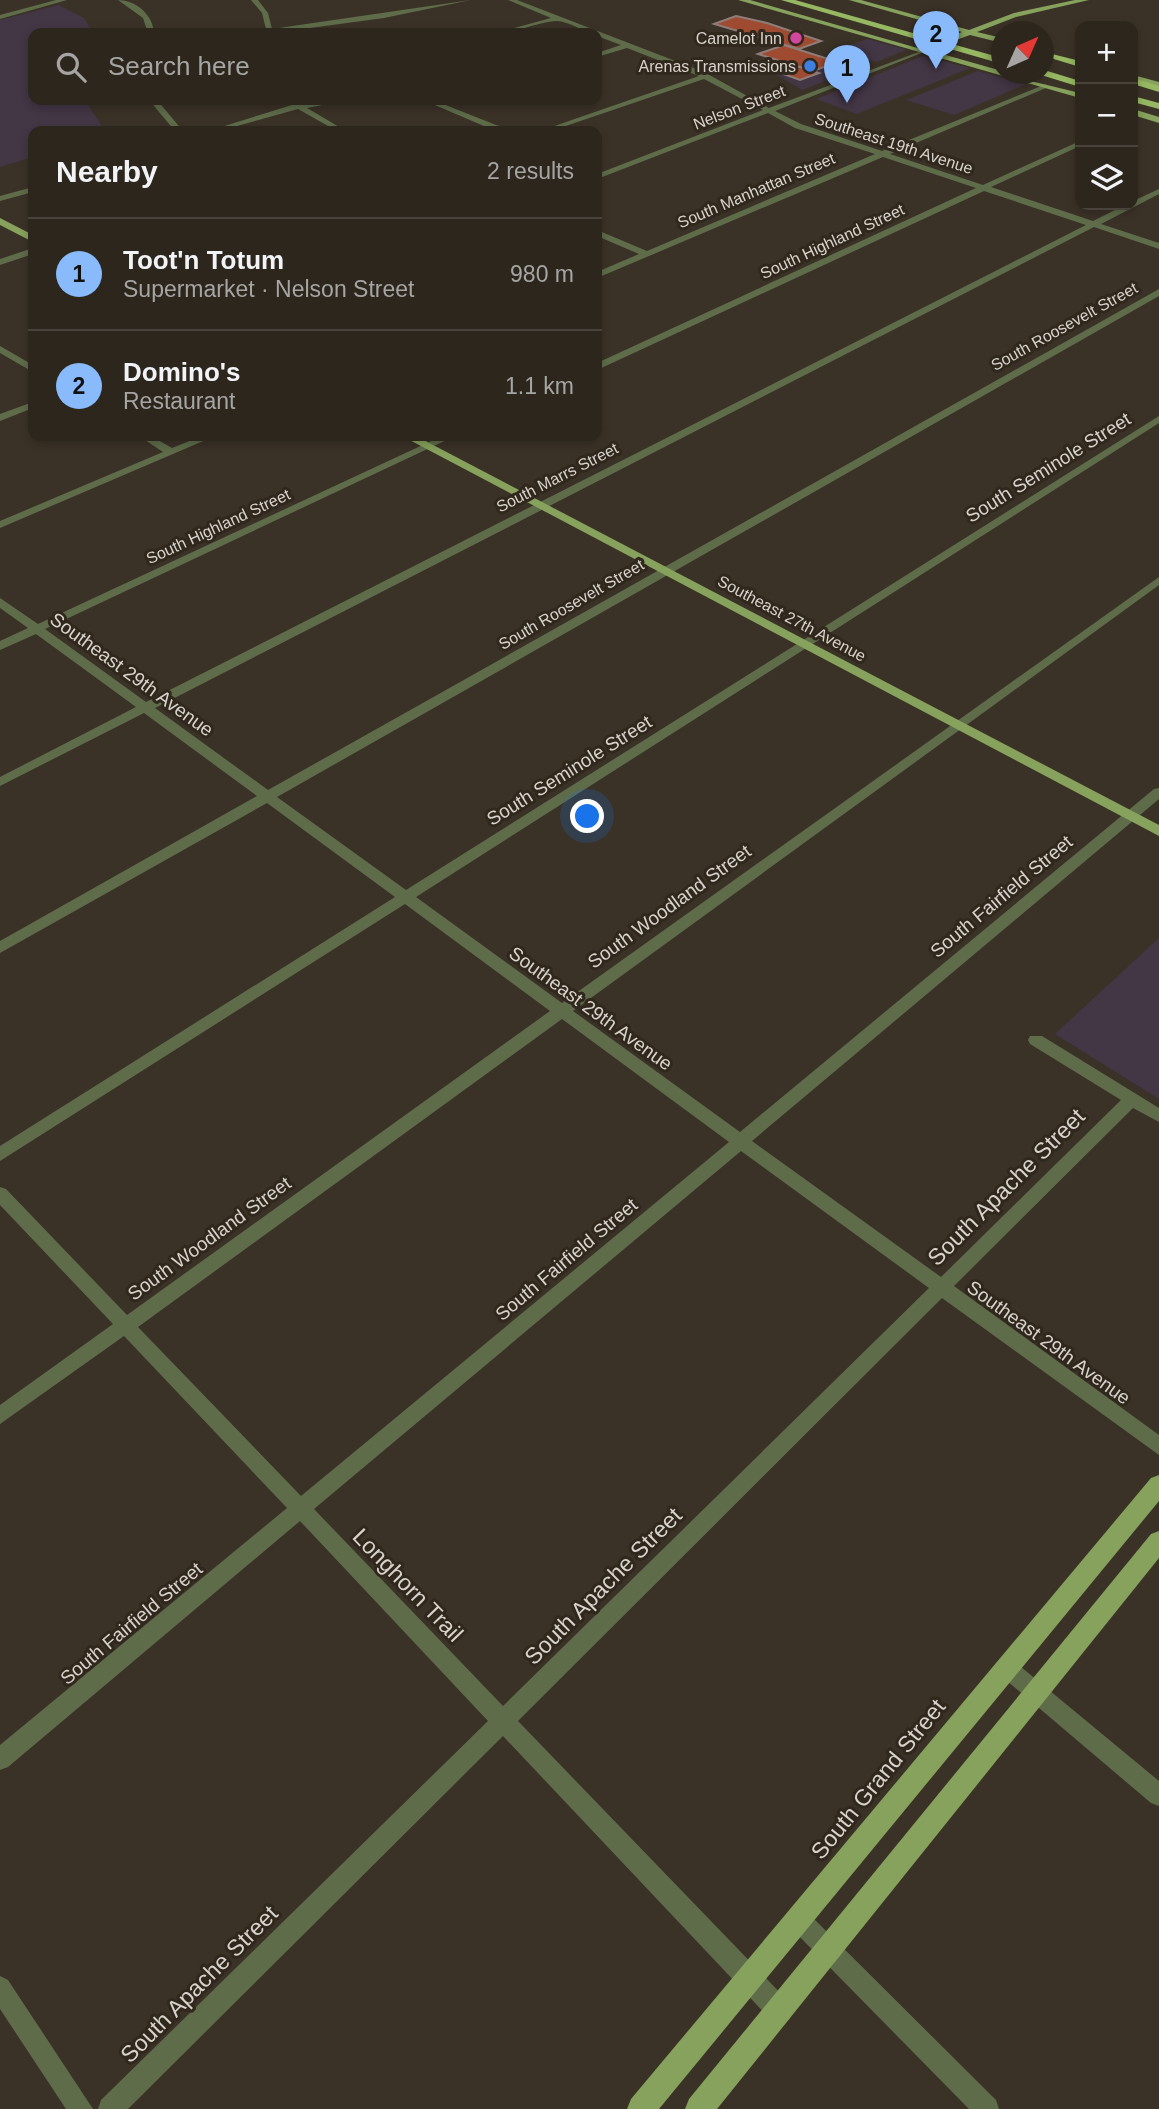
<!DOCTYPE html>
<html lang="en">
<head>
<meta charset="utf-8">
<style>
  :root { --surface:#2c261d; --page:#38322a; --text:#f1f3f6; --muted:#a6a5a4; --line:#48433b; --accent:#88bafc }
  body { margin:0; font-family:Helvetica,sans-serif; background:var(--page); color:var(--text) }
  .controls { position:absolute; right:21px; top:21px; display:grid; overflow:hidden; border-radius:14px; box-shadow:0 4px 10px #0003 }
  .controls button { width:63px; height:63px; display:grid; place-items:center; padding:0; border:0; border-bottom:2px solid var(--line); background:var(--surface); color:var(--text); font:35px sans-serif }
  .compass { position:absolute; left:991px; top:21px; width:63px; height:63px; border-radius:50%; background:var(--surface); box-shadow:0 4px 10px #0003; rotate:45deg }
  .you { position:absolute; left:588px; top:817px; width:24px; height:24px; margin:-18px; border:5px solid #fff; border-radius:50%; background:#1a73e8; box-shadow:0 0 0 10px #1a73e833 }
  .badge { display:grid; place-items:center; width:46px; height:46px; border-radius:50%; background:var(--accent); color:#111; font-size:23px; font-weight:700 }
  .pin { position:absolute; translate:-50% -58px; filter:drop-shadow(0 2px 4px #0008) }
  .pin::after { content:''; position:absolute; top:37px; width:24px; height:21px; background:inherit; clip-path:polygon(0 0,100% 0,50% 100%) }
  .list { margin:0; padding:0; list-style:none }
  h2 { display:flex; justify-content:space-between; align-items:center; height:91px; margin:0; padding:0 28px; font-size:30px }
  h2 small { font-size:23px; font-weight:400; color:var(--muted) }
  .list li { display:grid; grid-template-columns:46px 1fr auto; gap:21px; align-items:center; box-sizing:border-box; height:112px; padding:0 28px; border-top:2px solid var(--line) }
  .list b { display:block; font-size:26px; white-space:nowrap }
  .list p { margin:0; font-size:23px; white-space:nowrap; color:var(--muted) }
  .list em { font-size:23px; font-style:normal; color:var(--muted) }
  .icon { flex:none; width:38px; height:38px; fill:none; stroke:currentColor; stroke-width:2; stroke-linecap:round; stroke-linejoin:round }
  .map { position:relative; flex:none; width:1159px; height:2109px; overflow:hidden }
  .search { position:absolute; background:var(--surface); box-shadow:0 4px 10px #0003; left:28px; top:28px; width:574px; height:77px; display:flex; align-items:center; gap:18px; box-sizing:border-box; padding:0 24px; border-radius:14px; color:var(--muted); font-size:26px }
  .panel { position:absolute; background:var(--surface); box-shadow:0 4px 10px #0003; left:28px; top:126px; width:574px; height:315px; border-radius:14px }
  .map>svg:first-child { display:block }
  .commercial { fill:#433645 }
  .building { fill:#9f4b31; stroke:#8e7d78; stroke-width:2 }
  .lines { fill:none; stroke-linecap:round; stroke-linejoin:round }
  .minor { fill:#5e6c4a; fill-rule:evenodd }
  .major { fill:#86a25c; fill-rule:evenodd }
  .highway { fill:#96b862; fill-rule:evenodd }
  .hotel-dot { fill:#d1479c; stroke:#31281d; stroke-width:2.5 }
  .shop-dot { fill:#3f7fe0; stroke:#31281d; stroke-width:2.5 }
  .labels { text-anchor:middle; stroke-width:6; stroke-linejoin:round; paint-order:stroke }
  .far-poi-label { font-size:16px; fill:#d8d3cc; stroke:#31281d; text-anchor:end }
  .far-street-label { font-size:16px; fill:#d8d3cc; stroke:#31281d }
  .street-label { font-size:19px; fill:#d8d3cc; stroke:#31281d }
  .near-street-label { font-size:23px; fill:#d8d3cc; stroke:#31281d }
</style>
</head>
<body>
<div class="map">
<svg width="1159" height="2109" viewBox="0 0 1159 2109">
  <rect width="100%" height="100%" fill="#3b3227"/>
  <!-- commercial -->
  <g class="commercial">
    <polygon points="59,5 84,18 93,33 33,33 33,100 85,100 105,131 33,131 33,157 0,167 0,20"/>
    <polygon points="867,39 905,49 906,50 876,62 837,50"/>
    <polygon points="817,55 860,68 802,90 772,72"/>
    <polygon points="923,56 970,68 857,114 816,99"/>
    <polygon points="978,71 1026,84 954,115 906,100"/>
    <polygon points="1159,938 1159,1099 1055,1034"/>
  </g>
  <!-- building -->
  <g class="building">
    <polygon points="736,16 767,23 821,41 799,49 714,24"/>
    <polygon points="784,45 838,62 813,71 797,66 819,73 800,80 778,72 796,66 758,54"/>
  </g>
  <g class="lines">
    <!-- minor -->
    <g class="minor">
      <polygon points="56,0 67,0 0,19 0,15"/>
      <path d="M118 0C136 0 153 15 154 33H148L143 18Z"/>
      <polygon points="251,0 258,0 268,13 272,29 471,0 384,18 273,33 267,33 262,13"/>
      <path d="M508 0H517L704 72 769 108 924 50V52L775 111 801 124 882 151 1046 84V88L890 154 983 185 1080 141V146L991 187 1093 221 1125 205H1133V201L1159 189V194L1101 224 1159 243V249L1094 227 155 708 268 790 1159 289V296L277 797 406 890 1159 416V423L416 897 562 1003 1159 577V585L573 1011 740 1132 1154 789 1159 788V799L752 1141 941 1277 1121 1100 1030 1044 1028 1040 1030 1036H1042L1159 1108V1122L1133 1108 954 1286 1159 1435V1455L942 1298 518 1721 789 2002 792 2011 789 2020 780 2023 771 2020 503 1736 128 2109H98L101 2100 488 1721 300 1521 8 1767 0 1770V1745L287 1508 124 1336 0 1424V1405L113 1324 0 1205V1187L6 1189 127 1315 550 1011 405 904 0 1161V1146L395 897 267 803 0 953V941L257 796 144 713 0 786V777L136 707 36 634 0 650V641L28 628 0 608V598L38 624 442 436H455L45 629 146 702 1086 225 984 191 597 370V363L976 188 883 157 597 278V272L639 254 597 236V230L647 251 875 154 795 128 768 113 597 179V174L763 110 704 79 551 131H540L699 76 627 48 597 57V53L621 45 597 36V33C582 33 569 20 555 21 535 23 516 33 496 33L551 18ZM562 1019 729 1142 301 1496 138 1327ZM741 1151 929 1288 503 1706 314 1509Z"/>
      <polygon points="149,100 157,100 183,131 175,131"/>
      <polygon points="330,100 348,100 307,108 346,131 337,131 298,109 219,131 208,131 292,105 292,102 301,104"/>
      <polygon points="423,100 433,100 496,125 519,131 491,129"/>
      <polygon points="33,187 33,192 0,201 0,196"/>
      <polygon points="33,248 33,254 0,265 0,259"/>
      <polygon points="0,346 33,365 33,372 0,353"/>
      <polygon points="33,402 33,408 0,421 0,414"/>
      <polygon points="139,436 151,436 172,448 202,436 215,436 0,528 0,521 163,452"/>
      <polygon points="1007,1658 1014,1661 1159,1781 1159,1806 1151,1803 1000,1675 996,1668 1000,1661"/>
      <polygon points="799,1908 807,1912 996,2100 999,2109 969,2109 791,1928 787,1920 791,1912"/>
      <polygon points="0,1976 8,1980 93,2109 66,2109 0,2009"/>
    </g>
    <!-- major -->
    <g class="major">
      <polygon points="738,0 750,0 921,49 962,32 849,0 861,0 969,30 1014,13 1075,0 1089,0 1016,17 977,32 1002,38 1002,43 970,35 928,50 1002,71 1002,74 1080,93 1080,98"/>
      <polygon points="1133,75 1159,82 1159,87 1133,80"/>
      <polygon points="1133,109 1159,117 1159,123 1133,115"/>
      <polygon points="0,218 33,235 33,242 0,225"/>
      <polygon points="402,436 416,436 1159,825 1159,836"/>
      <polygon points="1159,1475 1159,1501 659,2109 627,2109 631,2099 1151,1478"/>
      <polygon points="1159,1531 1159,1558 717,2109 685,2109 689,2099 1151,1534"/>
    </g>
    <!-- highway -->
    <g class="highway">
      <polygon points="781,0 795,0 1002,58 1002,64"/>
      <polygon points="1044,52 1080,61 1080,67 1044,56"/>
      <polygon points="1044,70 1080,81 1080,87 1041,75"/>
      <polygon points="1133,78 1159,86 1159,92 1133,84"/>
      <polygon points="1133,96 1159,103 1159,109 1133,102"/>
    </g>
  </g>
  <!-- markers -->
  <circle class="hotel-dot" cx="796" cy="38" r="7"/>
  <circle class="shop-dot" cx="810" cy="66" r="7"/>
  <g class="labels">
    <!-- far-poi labels -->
    <g class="far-poi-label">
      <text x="782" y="44">Camelot Inn</text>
      <text x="796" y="72">Arenas Transmissions</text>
    </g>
    <!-- far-street labels -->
    <g class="far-street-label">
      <text transform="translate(739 107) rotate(-21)" y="6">Nelson Street</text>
      <text transform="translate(894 143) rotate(18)" y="6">Southeast 19th Avenue</text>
      <text transform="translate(756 190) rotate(-23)" y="6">South Manhattan Street</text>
      <text transform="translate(832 241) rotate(-25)" y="6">South Highland Street</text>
      <text transform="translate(1064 326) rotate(-29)" y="6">South Roosevelt Street</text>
      <text transform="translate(557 477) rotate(-27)" y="6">South Marrs Street</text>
      <text transform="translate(218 526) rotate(-25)" y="6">South Highland Street</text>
      <text transform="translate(571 604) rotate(-30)" y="6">South Roosevelt Street</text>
      <text transform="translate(792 618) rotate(28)" y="6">Southeast 27th Avenue</text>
    </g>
    <!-- street labels -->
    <g class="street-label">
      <text transform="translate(1048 467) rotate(-32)" y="7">South Seminole Street</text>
      <text transform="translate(132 674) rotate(36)" y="7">Southeast 29th Avenue</text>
      <text transform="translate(569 770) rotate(-32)" y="7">South Seminole Street</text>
      <text transform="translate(1001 896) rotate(-40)" y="7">South Fairfield Street</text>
      <text transform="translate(669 906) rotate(-36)" y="7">South Woodland Street</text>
      <text transform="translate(591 1008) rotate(36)" y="7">Southeast 29th Avenue</text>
      <text transform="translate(209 1238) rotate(-36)" y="7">South Woodland Street</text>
      <text transform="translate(566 1259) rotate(-40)" y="7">South Fairfield Street</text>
      <text transform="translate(1049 1342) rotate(36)" y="7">Southeast 29th Avenue</text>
      <text transform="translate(131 1623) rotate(-40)" y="7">South Fairfield Street</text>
    </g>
    <!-- near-street labels -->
    <g class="near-street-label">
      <text transform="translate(1006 1187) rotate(-45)" y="8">South Apache Street</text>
      <text transform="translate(408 1585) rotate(46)" y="8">Longhorn Trail</text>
      <text transform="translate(603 1586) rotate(-45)" y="8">South Apache Street</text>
      <text transform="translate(878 1779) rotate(-51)" y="8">South Grand Street</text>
      <text transform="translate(199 1984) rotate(-45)" y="8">South Apache Street</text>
    </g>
  </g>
</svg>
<div class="controls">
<button>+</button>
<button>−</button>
<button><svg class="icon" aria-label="layers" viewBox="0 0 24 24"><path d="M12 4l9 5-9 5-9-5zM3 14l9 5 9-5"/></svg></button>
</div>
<svg class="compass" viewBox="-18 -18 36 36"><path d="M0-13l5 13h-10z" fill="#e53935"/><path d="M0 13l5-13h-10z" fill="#a6a5a4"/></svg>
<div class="you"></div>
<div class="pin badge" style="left:847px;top:103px">1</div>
<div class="pin badge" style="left:936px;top:69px">2</div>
<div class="search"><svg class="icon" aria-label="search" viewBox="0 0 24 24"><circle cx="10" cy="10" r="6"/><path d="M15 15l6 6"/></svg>Search here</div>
<section class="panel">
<h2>Nearby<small>2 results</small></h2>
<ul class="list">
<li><span class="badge">1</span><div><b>Toot'n Totum</b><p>Supermarket · Nelson Street</p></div><em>980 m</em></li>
<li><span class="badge">2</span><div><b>Domino's</b><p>Restaurant</p></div><em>1.1 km</em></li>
</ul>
</section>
</div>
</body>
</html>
